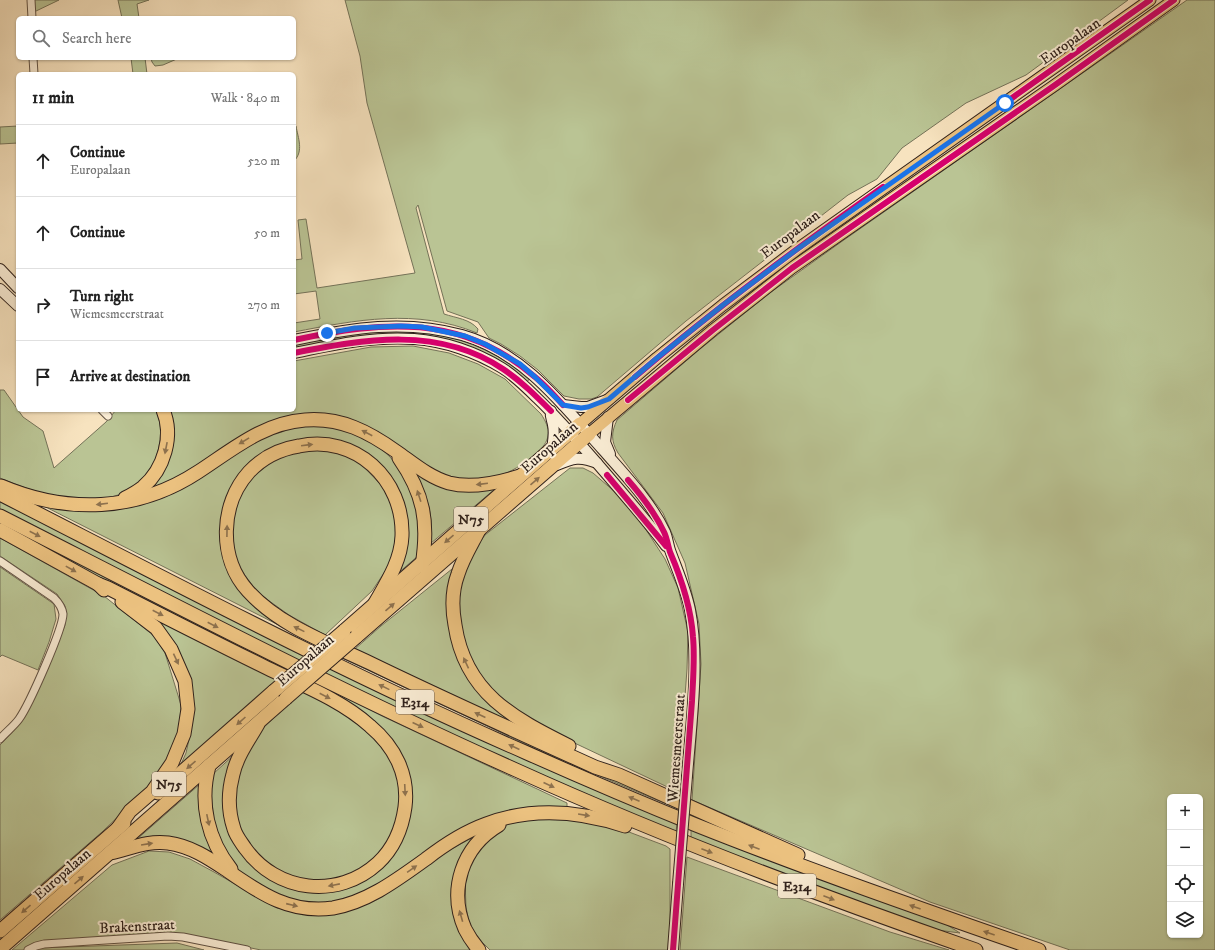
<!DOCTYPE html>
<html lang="en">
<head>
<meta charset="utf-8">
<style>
  :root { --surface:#fff; --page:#f6f6f6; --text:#222; --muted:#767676; --line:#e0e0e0 }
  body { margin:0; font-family:"IM FELL DW Pica",serif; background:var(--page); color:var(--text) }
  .controls { position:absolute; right:12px; bottom:12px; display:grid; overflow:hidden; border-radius:6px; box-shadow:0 1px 3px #0004 }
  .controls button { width:36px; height:36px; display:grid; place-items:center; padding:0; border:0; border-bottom:1px solid var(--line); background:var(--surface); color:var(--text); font:20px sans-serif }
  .stop { position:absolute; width:12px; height:12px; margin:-9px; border:3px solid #1a73e8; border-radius:50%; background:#fff }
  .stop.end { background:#1a73e8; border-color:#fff; box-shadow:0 1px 4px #0008 }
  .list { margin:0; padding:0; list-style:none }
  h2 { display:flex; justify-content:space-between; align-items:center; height:52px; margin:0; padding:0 16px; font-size:17px }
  h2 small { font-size:13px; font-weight:400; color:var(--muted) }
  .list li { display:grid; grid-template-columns:26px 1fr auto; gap:12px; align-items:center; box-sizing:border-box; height:72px; padding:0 16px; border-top:1px solid var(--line) }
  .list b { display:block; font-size:15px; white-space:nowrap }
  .list p { margin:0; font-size:13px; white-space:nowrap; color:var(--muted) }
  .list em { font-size:13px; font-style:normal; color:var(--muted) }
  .icon { flex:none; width:22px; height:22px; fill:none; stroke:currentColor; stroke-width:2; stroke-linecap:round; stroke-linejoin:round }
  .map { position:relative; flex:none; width:1215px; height:950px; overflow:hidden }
  .search { position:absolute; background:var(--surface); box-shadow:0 1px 3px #0004; left:16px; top:16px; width:280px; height:44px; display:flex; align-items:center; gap:10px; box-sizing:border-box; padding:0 14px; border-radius:6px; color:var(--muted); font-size:15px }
  .panel { position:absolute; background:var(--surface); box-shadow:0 1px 3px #0004; left:16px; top:72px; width:280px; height:340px; border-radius:6px }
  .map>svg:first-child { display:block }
  .green { fill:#bac494; stroke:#747258; fill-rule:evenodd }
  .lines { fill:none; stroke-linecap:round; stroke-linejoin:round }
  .street-casing { stroke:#615244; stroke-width:9 }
  .secondary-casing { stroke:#2f211b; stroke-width:12 }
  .primary-casing { stroke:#2f211b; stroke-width:13 }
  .highway-casing { stroke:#2f211b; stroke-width:15 }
  .street { stroke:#faedd5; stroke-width:7 }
  .secondary { stroke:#faedd5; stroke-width:10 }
  .primary { stroke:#ecc280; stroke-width:11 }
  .highway { stroke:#ecc280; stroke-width:13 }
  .secondary-bridge-casing { stroke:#2f211b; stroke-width:12; stroke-linecap:butt }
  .highway-bridge-casing { stroke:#2f211b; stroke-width:15; stroke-linecap:butt }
  .secondary-bridge { stroke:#faedd5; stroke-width:10 }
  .highway-bridge { stroke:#ecc280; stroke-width:13 }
  .cycleway-casing { stroke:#faedd5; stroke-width:8 }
  .cycleway { stroke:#d6006c; stroke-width:6 }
  .oneway { fill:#8e724e }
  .route { stroke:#1a73e8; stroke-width:5 }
  .labels { text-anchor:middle; stroke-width:4; stroke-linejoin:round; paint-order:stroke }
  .shield { fill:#faedd5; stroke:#6c5e53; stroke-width:1 }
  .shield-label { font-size:14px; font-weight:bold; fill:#2f211b }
  .street-label { font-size:15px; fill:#2f211b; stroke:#faedd5 }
</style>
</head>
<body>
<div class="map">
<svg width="1215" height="950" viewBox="0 0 1215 950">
  <rect width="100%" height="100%" fill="#f7e3bf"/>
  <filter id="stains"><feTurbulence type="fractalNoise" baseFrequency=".005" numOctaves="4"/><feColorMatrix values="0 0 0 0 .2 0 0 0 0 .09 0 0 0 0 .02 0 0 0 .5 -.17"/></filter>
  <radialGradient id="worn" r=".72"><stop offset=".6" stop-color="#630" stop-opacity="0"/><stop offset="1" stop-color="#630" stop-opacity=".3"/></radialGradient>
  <!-- green -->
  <g class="green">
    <polygon points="33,0 59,0 34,12"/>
    <polygon points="118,0 149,0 137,4 139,18 122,18"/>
    <path d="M345 0H1128L1026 75 966 103 902 148 877 179 848 195 686 321 597 397 591 399H579L564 396 538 370 520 356 501 344 489 338 478 322 447 311 418 205 416 208 444 314C456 318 470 319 478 329L477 333C416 308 356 320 294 332V323L320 319 316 291 294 294V260L302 259 298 220 306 219 317 288 415 273 367 103 360 56Z"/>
    <path d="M1187 0H1215V950H1070L930 902 692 800 701 664 699 624 685 563 663 513 618 453C611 441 611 433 617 420L700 349 771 292 841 242ZM1170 797H1200V935H1170Z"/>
    <polygon points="131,58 145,58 147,74 133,74"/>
    <polygon points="151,58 179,58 163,65 155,66 152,62"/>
    <polygon points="18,126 18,143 0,144 0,127"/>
    <path d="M294 126H296C298 138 304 151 294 161Z"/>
    <path d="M370 331C388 331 406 329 423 332 463 337 498 353 530 378L527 382 426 337 294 349V344Z"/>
    <path d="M413 346 449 353 478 364 505 379 541 414C551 429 551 439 539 451 516 472 490 484 459 479 453 478 446 478 441 476 433 472 426 466 419 461 380 434 351 408 301 414 254 419 220 452 181 475 169 482 157 486 145 491L155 479 167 410H294V361L371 347Z"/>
    <path d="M0 390H4L23 417 43 431 54 468 106 422 116 410H156C163 425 161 442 156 458 152 470 143 481 132 488 128 490 123 494 118 495 81 507 35 493 0 478Z"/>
    <polygon points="291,425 337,426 374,442 390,457 408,478 420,508 419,555 396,575 407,536 376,463 314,439 238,479 228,569 318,645 32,500 132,505 242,446"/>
    <polygon points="318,449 339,453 351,457 362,465 384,488 391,504 396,524 395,547 390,564 372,591 325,635 289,615 258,593 239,567 233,550 232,512 246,481 257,469 287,453"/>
    <polygon points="570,468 583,468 593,473 615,492 639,519 665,559 678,588 688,632 687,669 678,792 564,738 511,709 471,665 457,619 462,578 473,552 485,535"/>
    <path d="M413 470 496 488 430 544C431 536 432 529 431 521 430 503 422 486 413 470Z"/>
    <polygon points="0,499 306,655 299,662 0,511"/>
    <polygon points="0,538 104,596 154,636 165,653 181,705 179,736 164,769 147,789 102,832 0,920 0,745 21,723 48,668 65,625 65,606 57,594 0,556"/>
    <polygon points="37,543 288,671 285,674 129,595"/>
    <polygon points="0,567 54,604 56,619 49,642 38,670 2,655 0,657"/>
    <polygon points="452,569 449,612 461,664 536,734 355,649 381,626"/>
    <polygon points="146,613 277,680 181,764 186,753 190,735 191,688"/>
    <polygon points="345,655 678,806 678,809 538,750 342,658"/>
    <polygon points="333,667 677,822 676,833 491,754 323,674"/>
    <polygon points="314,682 384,717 567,803 567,807 520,811 346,901 318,904 288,901 236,870 224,853 208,802 213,774 236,753 231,835 289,885 375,872 411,797 411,786 405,762 310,686"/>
    <polygon points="303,691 357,721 371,733 392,758 401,788 399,815 391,836 381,851 369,864 343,878 323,881 305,880 278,872 257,856 241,834 235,808 238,771 261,730"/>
    <polygon points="200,784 199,805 203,820 214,854 210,854 136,840"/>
    <polygon points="556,817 621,829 666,846 670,849 670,942 668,950 490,950 482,942 473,930 469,922 466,907 465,881 473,858 492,835 507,824 520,821"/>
    <polygon points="691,827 944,923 960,933 937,930 691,842"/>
    <polygon points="475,836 478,837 456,872 473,950 261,950 181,934 39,942 26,950 12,950 112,865 149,851 169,852 190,859 214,872 277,908 318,914 437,857"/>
    <polygon points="687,857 890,932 949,950 680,950"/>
    <polygon points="177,943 204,950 36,950 38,948"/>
  </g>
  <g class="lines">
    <defs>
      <g id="street">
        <polyline points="31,0 32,18"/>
        <polyline points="33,58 34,74"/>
        <polyline points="102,410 108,416"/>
        <path d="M0 561 54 598C58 602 62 607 63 614 63 629 29 705 19 719 14 726 6 732 0 739"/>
        <polyline points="28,950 36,946 44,944 168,936 183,937 247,950"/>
      </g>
      <g id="secondary">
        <polyline points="0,269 18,288"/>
        <polyline points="0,289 18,306"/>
        <path d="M294 340C352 328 404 319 462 335 523 352 563 405 603 450 625 475 651 502 665 532 668 539 668 546 671 553 678 572 686 590 690 610 700 661 691 724 687 776"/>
        <path d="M294 353C333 345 373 336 414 339 444 341 476 352 502 368 515 376 526 387 537 398 558 418 577 440 596 462 620 490 644 517 666 546"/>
        <polyline points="563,405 581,407 588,407 607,400"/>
        <path d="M551 411C550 417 552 419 553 425 555 433 553 441 552 449"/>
        <polyline points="608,417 605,442 610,454"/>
        <path d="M557 465C573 458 580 456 597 463"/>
        <polyline points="673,950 678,884"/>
      </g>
      <g id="primary">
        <polyline points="580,424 657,358 723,305 796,250 1150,0"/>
        <polyline points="589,434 713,330 792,268 1055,85 1174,0"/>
      </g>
      <g id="highway">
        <path d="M399 458C424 494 429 522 422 566"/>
        <path d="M1 486C67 514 137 512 198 472 232 450 263 423 305 420 341 417 369 432 397 452 414 464 429 477 449 483 472 489 498 483 520 476"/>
        <path d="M0 494C174 583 348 675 527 753 583 778 639 802 696 825 809 870 924 910 1039 950"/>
        <path d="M125 498C131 495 138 491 143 487 164 469 174 436 163 410"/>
        <path d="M0 516C171 603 341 692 516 770 666 838 820 896 976 950"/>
        <polyline points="0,530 98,584 104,590"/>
        <path d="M479 530C472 544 463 558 458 574 452 590 452 609 455 625 465 693 513 718 569 746"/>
        <path d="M98 584 108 588C161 615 214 642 267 668 302 685 341 700 370 726 395 747 409 775 405 807 402 829 394 848 378 863 338 900 276 892 245 848 241 842 236 836 234 829 228 811 228 792 233 774 237 756 249 740 258 724"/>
        <path d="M375 603C387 582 401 561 402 536 404 479 355 434 299 446 280 449 263 457 249 472 220 504 218 558 248 591 280 626 328 643 370 663 444 699 520 733 595 767L619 775 798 855"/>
        <polyline points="344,631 580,424"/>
        <polyline points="356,637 589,434"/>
        <path d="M209 766C199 803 208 840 231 869"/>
        <polyline points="158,793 274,691"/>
        <polyline points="118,828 130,811 152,792 172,763 184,734 188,709 185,681 171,649 156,628 122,602"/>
        <path d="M110 853C129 849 148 840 168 843 191 846 210 859 228 871 261 894 291 914 333 908 368 902 398 879 426 859 444 845 464 832 486 824 531 807 580 811 625 826"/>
        <polyline points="0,931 124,823"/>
        <polyline points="0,949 286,698"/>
        <path d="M479 950C474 944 469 937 465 929 448 890 462 847 499 825"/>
      </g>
    </defs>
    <!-- street casing -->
    <use href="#street" class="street-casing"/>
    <!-- secondary casing -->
    <use href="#secondary" class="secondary-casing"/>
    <!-- primary casing -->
    <use href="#primary" class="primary-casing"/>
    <!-- highway casing -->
    <use href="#highway" class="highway-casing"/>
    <!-- street -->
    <use href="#street" class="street"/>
    <!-- secondary -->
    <use href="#secondary" class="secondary"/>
    <!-- primary -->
    <use href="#primary" class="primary"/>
    <!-- highway -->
    <use href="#highway" class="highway"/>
    <defs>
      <polyline id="secondary-bridge" points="678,884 687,776"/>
      <g id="highway-bridge">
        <polyline points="274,691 344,631"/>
        <polyline points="286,698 356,637"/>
      </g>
    </defs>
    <!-- secondary-bridge casing -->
    <use href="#secondary-bridge" class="secondary-bridge-casing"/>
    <!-- highway-bridge casing -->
    <use href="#highway-bridge" class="highway-bridge-casing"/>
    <!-- secondary-bridge -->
    <use href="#secondary-bridge" class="secondary-bridge"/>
    <!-- highway-bridge -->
    <use href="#highway-bridge" class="highway-bridge"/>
    <defs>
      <g id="cycleway">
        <polyline points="1005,103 1150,0"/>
        <path d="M294 340C383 321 461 313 535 377 545 385 554 395 563 405"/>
        <path d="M294 353C365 339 439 326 503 369 521 381 536 396 551 411"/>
        <path d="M635 377C714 309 798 247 883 187"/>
        <polyline points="628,400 713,330 792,268 1055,85 1174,0"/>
        <polyline points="607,475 666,546"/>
        <path d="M628 480C642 496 655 513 664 532 667 538 668 546 670 552 682 580 691 607 693 637 695 658 693 679 692 701L673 950"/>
      </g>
    </defs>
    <!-- cycleway casing -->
    <use href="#cycleway" class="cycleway-casing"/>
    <!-- cycleway -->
    <use href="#cycleway" class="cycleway"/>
  </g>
  <!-- one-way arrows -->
  <defs><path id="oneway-solid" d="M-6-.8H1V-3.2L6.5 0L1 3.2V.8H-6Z"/></defs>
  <g class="oneway">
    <use href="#oneway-solid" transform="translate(367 433) rotate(-152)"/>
    <use href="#oneway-solid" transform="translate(244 441) rotate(149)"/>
    <use href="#oneway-solid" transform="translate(307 445) rotate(-7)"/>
    <use href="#oneway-solid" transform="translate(166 448) rotate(101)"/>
    <use href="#oneway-solid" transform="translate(535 481) rotate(-41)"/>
    <use href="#oneway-solid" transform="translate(482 484) rotate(173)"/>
    <use href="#oneway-solid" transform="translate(419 496) rotate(-108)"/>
    <use href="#oneway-solid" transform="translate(102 504) rotate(173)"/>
    <use href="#oneway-solid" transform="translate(227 531) rotate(-89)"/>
    <use href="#oneway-solid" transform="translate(35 534) rotate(27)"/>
    <use href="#oneway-solid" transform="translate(449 539) rotate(139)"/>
    <use href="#oneway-solid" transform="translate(71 569) rotate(29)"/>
    <use href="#oneway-solid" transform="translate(390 607) rotate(-41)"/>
    <use href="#oneway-solid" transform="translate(158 613) rotate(27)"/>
    <use href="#oneway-solid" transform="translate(213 625) rotate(27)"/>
    <use href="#oneway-solid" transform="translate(299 629) rotate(-154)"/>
    <use href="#oneway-solid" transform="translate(176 659) rotate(65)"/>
    <use href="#oneway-solid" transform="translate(466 663) rotate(-115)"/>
    <use href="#oneway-solid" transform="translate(384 687) rotate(-154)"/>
    <use href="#oneway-solid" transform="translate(325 696) rotate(27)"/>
    <use href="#oneway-solid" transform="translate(480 715) rotate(-155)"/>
    <use href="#oneway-solid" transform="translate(241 721) rotate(138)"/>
    <use href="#oneway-solid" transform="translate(418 725) rotate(25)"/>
    <use href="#oneway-solid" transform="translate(514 747) rotate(-155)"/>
    <use href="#oneway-solid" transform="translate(191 765) rotate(139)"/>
    <use href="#oneway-solid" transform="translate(549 785) rotate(24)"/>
    <use href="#oneway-solid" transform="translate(405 790) rotate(87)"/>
    <use href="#oneway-solid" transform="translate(634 799) rotate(-157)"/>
    <use href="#oneway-solid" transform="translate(584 815) rotate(9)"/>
    <use href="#oneway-solid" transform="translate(208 820) rotate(78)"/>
    <use href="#oneway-solid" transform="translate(147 844) rotate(-9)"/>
    <use href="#oneway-solid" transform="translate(754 847) rotate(-159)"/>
    <use href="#oneway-solid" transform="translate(707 851) rotate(21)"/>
    <use href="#oneway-solid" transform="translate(412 869) rotate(-35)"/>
    <use href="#oneway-solid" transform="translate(79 880) rotate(-41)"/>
    <use href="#oneway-solid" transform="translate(334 885) rotate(169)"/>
    <use href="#oneway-solid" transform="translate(829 898) rotate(21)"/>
    <use href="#oneway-solid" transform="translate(292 905) rotate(13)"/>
    <use href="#oneway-solid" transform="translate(915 907) rotate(-160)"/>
    <use href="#oneway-solid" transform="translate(26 909) rotate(139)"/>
    <use href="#oneway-solid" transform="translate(461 916) rotate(-106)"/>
    <use href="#oneway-solid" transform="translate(989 933) rotate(-161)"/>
  </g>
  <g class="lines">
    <!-- route -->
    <polyline class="route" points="327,333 355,328 401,326 422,327 465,336 485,344 520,364 535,377 563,405 581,408 588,407 609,399 657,358 723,305 796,250 1005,103"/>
  </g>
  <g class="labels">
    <!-- shield labels -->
    <g class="shield">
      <rect x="454" y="507" width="34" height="24" rx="3"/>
      <rect x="396" y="690" width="38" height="24" rx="3"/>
      <rect x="152" y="772" width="34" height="24" rx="3"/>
      <rect x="778" y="874" width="38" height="24" rx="3"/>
    </g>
    <g class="shield-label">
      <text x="471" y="524">N75</text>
      <text x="415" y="707">E314</text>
      <text x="169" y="789">N75</text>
      <text x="797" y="891">E314</text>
    </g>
    <!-- street labels -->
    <g class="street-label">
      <text transform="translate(1070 41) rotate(-35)" y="5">Europalaan</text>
      <text transform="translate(790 234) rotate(-37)" y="5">Europalaan</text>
      <text transform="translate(549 447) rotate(-41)" y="5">Europalaan</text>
      <text transform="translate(305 660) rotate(-41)" y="5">Europalaan</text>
      <text transform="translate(676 748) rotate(-86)" y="5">Wiemesmeerstraat</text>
      <text transform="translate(62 874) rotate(-41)" y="5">Europalaan</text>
      <text transform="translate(137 926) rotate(-3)" y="5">Brakenstraat</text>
    </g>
  </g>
  <rect width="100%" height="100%" filter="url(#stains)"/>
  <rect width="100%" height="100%" fill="url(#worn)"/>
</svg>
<div class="controls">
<button>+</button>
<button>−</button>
<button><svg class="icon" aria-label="locate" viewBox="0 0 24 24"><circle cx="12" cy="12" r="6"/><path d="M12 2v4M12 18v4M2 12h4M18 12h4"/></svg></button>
<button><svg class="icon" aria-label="layers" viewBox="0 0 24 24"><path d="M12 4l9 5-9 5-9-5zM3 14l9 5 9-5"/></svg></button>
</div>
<div class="stop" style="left:1005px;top:103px"></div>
<div class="stop end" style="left:327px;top:333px"></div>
<div class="search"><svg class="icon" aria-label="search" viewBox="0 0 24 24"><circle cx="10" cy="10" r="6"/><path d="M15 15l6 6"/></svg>Search here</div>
<section class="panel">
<h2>11 min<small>Walk · 840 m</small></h2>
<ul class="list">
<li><svg class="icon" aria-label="ahead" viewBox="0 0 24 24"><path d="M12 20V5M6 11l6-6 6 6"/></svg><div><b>Continue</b><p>Europalaan</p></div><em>520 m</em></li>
<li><svg class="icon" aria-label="ahead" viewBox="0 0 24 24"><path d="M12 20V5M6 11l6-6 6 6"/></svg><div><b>Continue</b></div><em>50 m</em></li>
<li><svg class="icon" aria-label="right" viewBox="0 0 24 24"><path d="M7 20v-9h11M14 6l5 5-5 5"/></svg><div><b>Turn right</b><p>Wiemesmeerstraat</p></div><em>270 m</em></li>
<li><svg class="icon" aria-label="arrive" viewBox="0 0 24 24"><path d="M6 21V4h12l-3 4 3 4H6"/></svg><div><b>Arrive at destination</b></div></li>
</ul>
</section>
</div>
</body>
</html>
